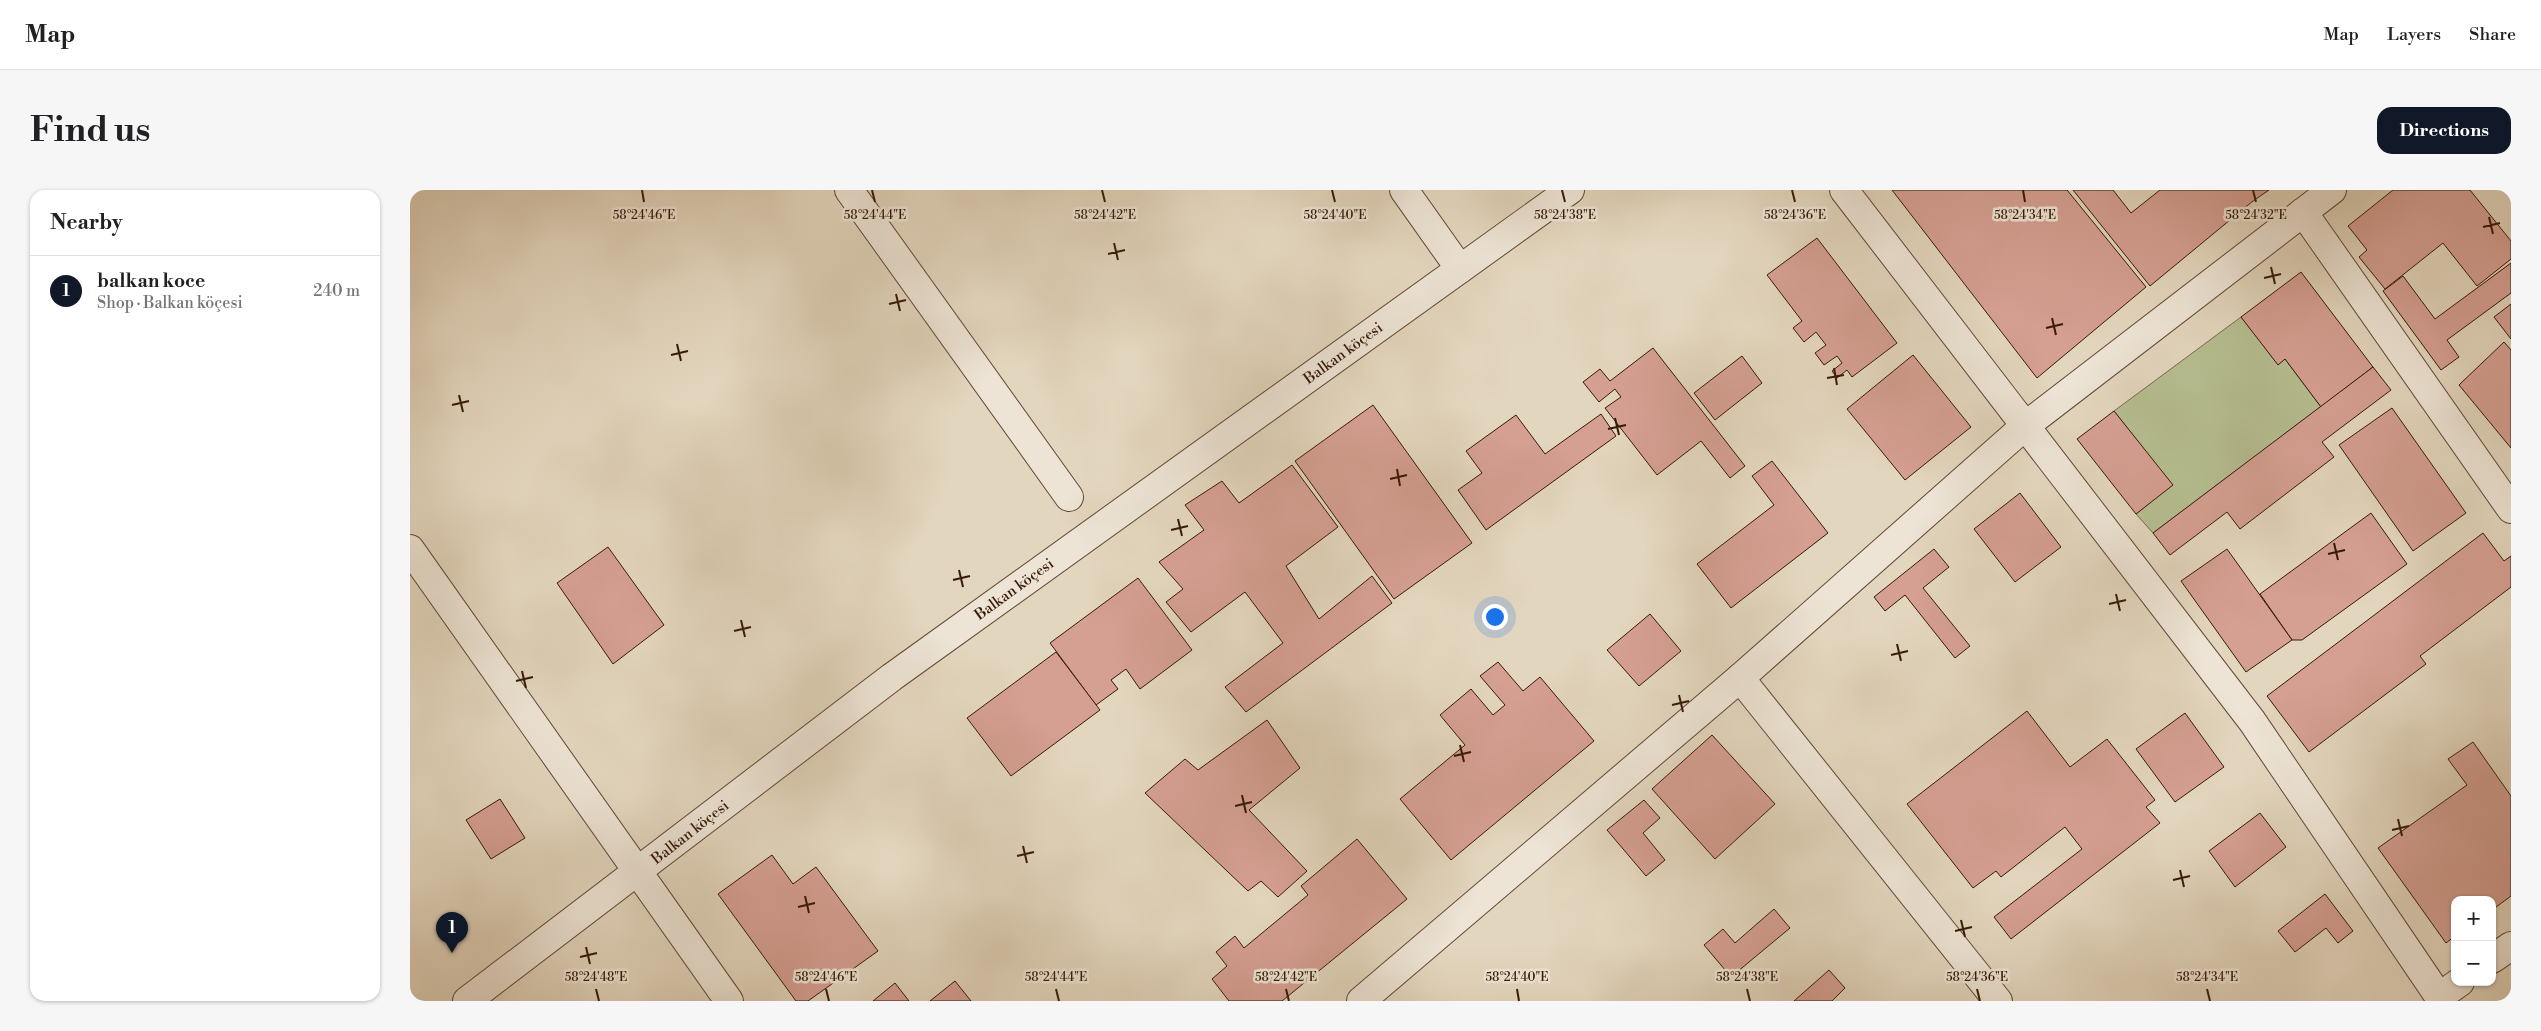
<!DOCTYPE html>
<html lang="en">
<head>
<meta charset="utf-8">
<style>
  :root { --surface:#fff; --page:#f6f6f6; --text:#202124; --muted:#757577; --line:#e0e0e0; --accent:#111827 }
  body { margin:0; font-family:"Libre Bodoni",serif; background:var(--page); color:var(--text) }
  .controls { position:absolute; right:15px; bottom:15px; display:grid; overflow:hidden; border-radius:10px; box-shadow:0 1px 4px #0004 }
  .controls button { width:45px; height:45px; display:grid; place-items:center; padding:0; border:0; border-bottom:1px solid var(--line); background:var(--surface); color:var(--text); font:25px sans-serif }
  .you { position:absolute; left:1084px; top:426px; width:18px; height:18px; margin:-12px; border:4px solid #fff; border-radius:50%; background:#1a73e8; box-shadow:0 0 0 8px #1a73e833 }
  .badge { display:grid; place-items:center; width:32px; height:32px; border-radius:50%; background:var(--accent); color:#fff; font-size:16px; font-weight:700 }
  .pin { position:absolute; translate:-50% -41px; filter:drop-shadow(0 1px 2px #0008) }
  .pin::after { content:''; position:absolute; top:26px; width:18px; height:15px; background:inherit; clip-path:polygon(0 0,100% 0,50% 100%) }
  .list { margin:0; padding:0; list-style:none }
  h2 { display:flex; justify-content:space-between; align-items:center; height:65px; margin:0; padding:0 20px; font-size:21px }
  h2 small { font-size:16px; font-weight:400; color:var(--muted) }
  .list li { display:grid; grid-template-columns:32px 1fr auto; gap:15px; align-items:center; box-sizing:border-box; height:70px; padding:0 20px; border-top:1px solid var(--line) }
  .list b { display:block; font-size:19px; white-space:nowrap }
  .list p { margin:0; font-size:16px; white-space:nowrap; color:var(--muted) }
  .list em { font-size:16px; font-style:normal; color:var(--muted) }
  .map { position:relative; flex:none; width:2101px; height:811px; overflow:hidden; border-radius:15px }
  header { display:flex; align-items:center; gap:30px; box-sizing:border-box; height:70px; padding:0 25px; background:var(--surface); border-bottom:1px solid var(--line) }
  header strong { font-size:24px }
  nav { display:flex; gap:28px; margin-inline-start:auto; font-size:18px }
  .intro { display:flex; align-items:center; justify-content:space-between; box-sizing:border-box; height:120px; padding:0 30px }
  h1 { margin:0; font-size:35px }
  .button { padding:12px 22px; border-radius:15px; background:var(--accent); color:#fff; font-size:18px; font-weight:700 }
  main { display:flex; gap:30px; padding:0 30px }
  aside { flex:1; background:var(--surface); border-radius:15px; box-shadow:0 1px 4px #0004 }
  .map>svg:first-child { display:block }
  .green { fill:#b5bd90; stroke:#766c4c }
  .building { fill:#d59f92; stroke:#371a08 }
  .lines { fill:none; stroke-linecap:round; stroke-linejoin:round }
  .minor-casing { stroke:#624936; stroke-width:30 }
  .minor { stroke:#ede4d5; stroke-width:28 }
  .ticks { fill:none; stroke:#371a08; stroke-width:2 }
  .labels { text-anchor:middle; stroke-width:5; stroke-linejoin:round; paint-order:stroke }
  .street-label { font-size:15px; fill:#371a08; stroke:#ede4d5 }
  .ticks-label { font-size:12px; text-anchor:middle; fill:#371a08; stroke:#ede4d5; stroke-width:5; stroke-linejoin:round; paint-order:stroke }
</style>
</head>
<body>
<header>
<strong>Map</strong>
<nav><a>Map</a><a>Layers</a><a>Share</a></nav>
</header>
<div class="intro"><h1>Find us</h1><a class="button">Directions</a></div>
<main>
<aside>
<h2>Nearby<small></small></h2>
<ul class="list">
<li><span class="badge">1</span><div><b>balkan koce</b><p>Shop · Balkan köçesi</p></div><em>240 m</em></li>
</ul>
</aside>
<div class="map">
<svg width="2101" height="811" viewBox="0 0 2101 811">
  <rect width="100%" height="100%" fill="#e3d6be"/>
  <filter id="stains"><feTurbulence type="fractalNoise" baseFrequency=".004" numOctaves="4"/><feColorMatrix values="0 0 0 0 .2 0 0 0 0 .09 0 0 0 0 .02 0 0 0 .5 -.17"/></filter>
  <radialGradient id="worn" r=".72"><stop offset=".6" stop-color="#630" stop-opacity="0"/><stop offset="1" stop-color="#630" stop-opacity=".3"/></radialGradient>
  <!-- green -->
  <polygon class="green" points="1831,127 1868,174 1875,169 1911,217 1743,343 1726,324 1762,295 1704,221"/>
  <!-- building -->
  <g class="building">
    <polygon points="1482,0 1657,0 1736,97 1627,188"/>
    <polygon points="1663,0 1703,0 1721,23 1750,0 1859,0 1843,11 1740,96"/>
    <polygon points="1983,0 2060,0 2101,51 2101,69 2067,96 2033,53 1975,99 1949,67 1957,60 1938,36"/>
    <polygon points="1407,48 1487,153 1442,187 1437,180 1427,188 1422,181 1432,173 1427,166 1414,175 1405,163 1416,155 1406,142 1394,152 1383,138 1392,131 1357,85"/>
    <polygon points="2101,73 2101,103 2037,150 2049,167 2031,180 1973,101 1993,86 2025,129"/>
    <polygon points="1891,82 1963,177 1911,217 1875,169 1868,175 1831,127"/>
    <polygon points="2101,114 2101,149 2084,127"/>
    <polygon points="2094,152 2101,160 2101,258 2049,195"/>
    <polygon points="1243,158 1335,276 1320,288 1291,251 1247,285 1195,218 1211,207 1205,199 1189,212 1173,192 1190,179 1200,191"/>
    <polygon points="1503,165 1561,237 1495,290 1437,219"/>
    <polygon points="1332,166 1352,193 1305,230 1284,203"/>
    <polygon points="1963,177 1981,200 1912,252 1924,267 1830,339 1817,322 1760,365 1743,343"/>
    <polygon points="963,215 1062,353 984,409 885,271"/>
    <polygon points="1982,218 2056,323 2003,361 1929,255"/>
    <polygon points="1704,221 1763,295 1726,324 1667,249"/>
    <polygon points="1191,224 1206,246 1076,340 1048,300 1072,283 1056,261 1106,225 1135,264"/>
    <polygon points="1362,271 1418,343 1321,418 1287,374 1364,315 1342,286"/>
    <polygon points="882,275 928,337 876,376 909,429 962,386 982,413 836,522 815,497 873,453 835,402 781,442 756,412 773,399 749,372 794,340 775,315 812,291 829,313"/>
    <polygon points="1610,303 1651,357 1605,392 1564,339"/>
    <polygon points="1961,323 1997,374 1892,450 1882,450 1850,404"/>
    <polygon points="2073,343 2094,371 2101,366 2101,397 2010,466 2016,474 1899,562 1857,506"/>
    <polygon points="198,357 254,435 203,474 147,393"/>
    <polygon points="1524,359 1539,377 1513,398 1560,456 1545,468 1495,405 1475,421 1464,407"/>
    <polygon points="1817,359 1882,450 1836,482 1771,391"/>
    <polygon points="728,388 782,460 730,499 716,479 701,490 708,499 686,515 640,453"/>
    <polygon points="1240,424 1271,461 1229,496 1197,460"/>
    <polygon points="646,462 690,520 601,586 557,528"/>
    <polygon points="1088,472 1113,501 1130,487 1184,551 1041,670 990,609 1055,555 1030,525 1061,499 1083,525 1095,515 1070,486"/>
    <polygon points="1617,521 1660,577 1697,549 1745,610 1736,617 1750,633 1601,749 1584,727 1672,659 1655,637 1591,687 1586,681 1563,698 1497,614"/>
    <polygon points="1775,523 1814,577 1765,612 1726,559"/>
    <polygon points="857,530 890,578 839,620 897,681 868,707 851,691 838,701 735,603 775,569 788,580"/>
    <polygon points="1302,545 1365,614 1305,669 1242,599"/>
    <polygon points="2063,552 2101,606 2101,706 2082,720 2082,710 2045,710 2045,746 2036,753 1968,658 2057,595 2038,569"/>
    <polygon points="90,609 115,648 81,669 56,630"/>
    <polygon points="1234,610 1250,628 1233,643 1255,670 1236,686 1197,640"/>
    <polygon points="1850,623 1876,657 1825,697 1799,661"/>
    <polygon points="947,649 997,709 872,811 819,811 802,789 817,776 806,762 825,746 834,758 898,705 891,696"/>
    <polygon points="362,665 383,694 406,677 468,761 398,811 386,811 308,704"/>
    <polygon points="1915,704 1943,741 1928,753 1916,738 1885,762 1868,741"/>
    <polygon points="1364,719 1380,738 1321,787 1294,755 1313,739 1325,753"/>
    <polygon points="1419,780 1435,798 1422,811 1384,811"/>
    <polygon points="545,791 561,811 520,811"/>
    <polygon points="485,793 499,811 463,811"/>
  </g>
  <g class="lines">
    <defs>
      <g id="minor">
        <polyline points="439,0 659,307"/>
        <polyline points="994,0 1050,79"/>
        <polyline points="1434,0 1842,531 2032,811"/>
        <polyline points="1893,22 2101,319"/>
        <polyline points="0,359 319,811"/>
        <polyline points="1330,488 1588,811"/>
        <polyline points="2082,769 2101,756"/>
        <polyline points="2029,807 2050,792"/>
        <polyline points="57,811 482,487 1160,0"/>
        <polyline points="951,811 1330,488 1615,236 1922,0"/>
      </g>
    </defs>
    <!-- minor casing -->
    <use href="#minor" class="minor-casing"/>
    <!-- minor -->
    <use href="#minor" class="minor"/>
  </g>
  <!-- ticks -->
  <path class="ticks" d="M232 0 234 12M462 0 465 12M692 0 695 12M922 0 925 12M1152 0 1155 12M1382 0 1385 12M1613 0 1615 12M1843 0 1846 12M2079 27 2083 44M2073 37 2090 33M704 53 708 70M698 64 715 60M1861 77 1865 94M1854 88 1871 84M486 104 490 121M479 114 496 110M1642 128 1646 145M1636 138 1653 134M267 154 271 171M261 165 278 161M1424 178 1427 195M1417 188 1434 185M49 205 53 222M42 215 59 211M1205 228 1209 245M1198 239 1216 235M987 279 990 296M980 289 997 285M768 329 772 346M761 340 778 336M1924 353 1928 370M1918 364 1935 360M549 380 553 397M543 390 560 386M1706 404 1710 421M1699 414 1716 410M331 430 335 447M324 441 341 437M1487 454 1491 471M1481 465 1498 461M112 481 116 498M106 491 123 487M1269 505 1273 522M1262 515 1279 511M1050 555 1054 572M1044 566 1061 562M832 605 836 623M825 616 842 612M1988 629 1992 646M1982 640 1999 636M613 656 617 673M607 666 624 662M1770 680 1774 697M1763 690 1780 686M395 706 399 723M388 717 405 713M1551 730 1555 747M1545 741 1562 737M176 757 180 774M170 767 187 763M186 799 189 811M416 799 419 811M646 799 649 811M876 799 879 811M1107 799 1109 811M1337 799 1340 811M1567 799 1570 811M1797 799 1800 811"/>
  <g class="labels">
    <!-- street labels -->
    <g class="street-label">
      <text transform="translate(933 163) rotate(-36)" y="5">Balkan köçesi</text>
      <text transform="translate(604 399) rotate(-36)" y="5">Balkan köçesi</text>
      <text transform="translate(280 642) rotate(-38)" y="5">Balkan köçesi</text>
    </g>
  </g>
  <g class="ticks-label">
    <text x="234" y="29">58°24'46"E</text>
    <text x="465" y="29">58°24'44"E</text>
    <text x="695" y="29">58°24'42"E</text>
    <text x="925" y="29">58°24'40"E</text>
    <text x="1155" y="29">58°24'38"E</text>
    <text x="1385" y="29">58°24'36"E</text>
    <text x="1615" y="29">58°24'34"E</text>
    <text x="1846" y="29">58°24'32"E</text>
    <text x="186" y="791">58°24'48"E</text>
    <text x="416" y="791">58°24'46"E</text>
    <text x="646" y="791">58°24'44"E</text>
    <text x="876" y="791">58°24'42"E</text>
    <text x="1107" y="791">58°24'40"E</text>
    <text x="1337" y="791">58°24'38"E</text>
    <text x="1567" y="791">58°24'36"E</text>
    <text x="1797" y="791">58°24'34"E</text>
  </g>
  <rect width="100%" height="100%" filter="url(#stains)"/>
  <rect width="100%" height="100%" fill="url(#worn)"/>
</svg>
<div class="controls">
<button>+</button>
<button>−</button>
</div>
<div class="you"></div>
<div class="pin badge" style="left:42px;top:763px">1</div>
</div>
</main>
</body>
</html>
